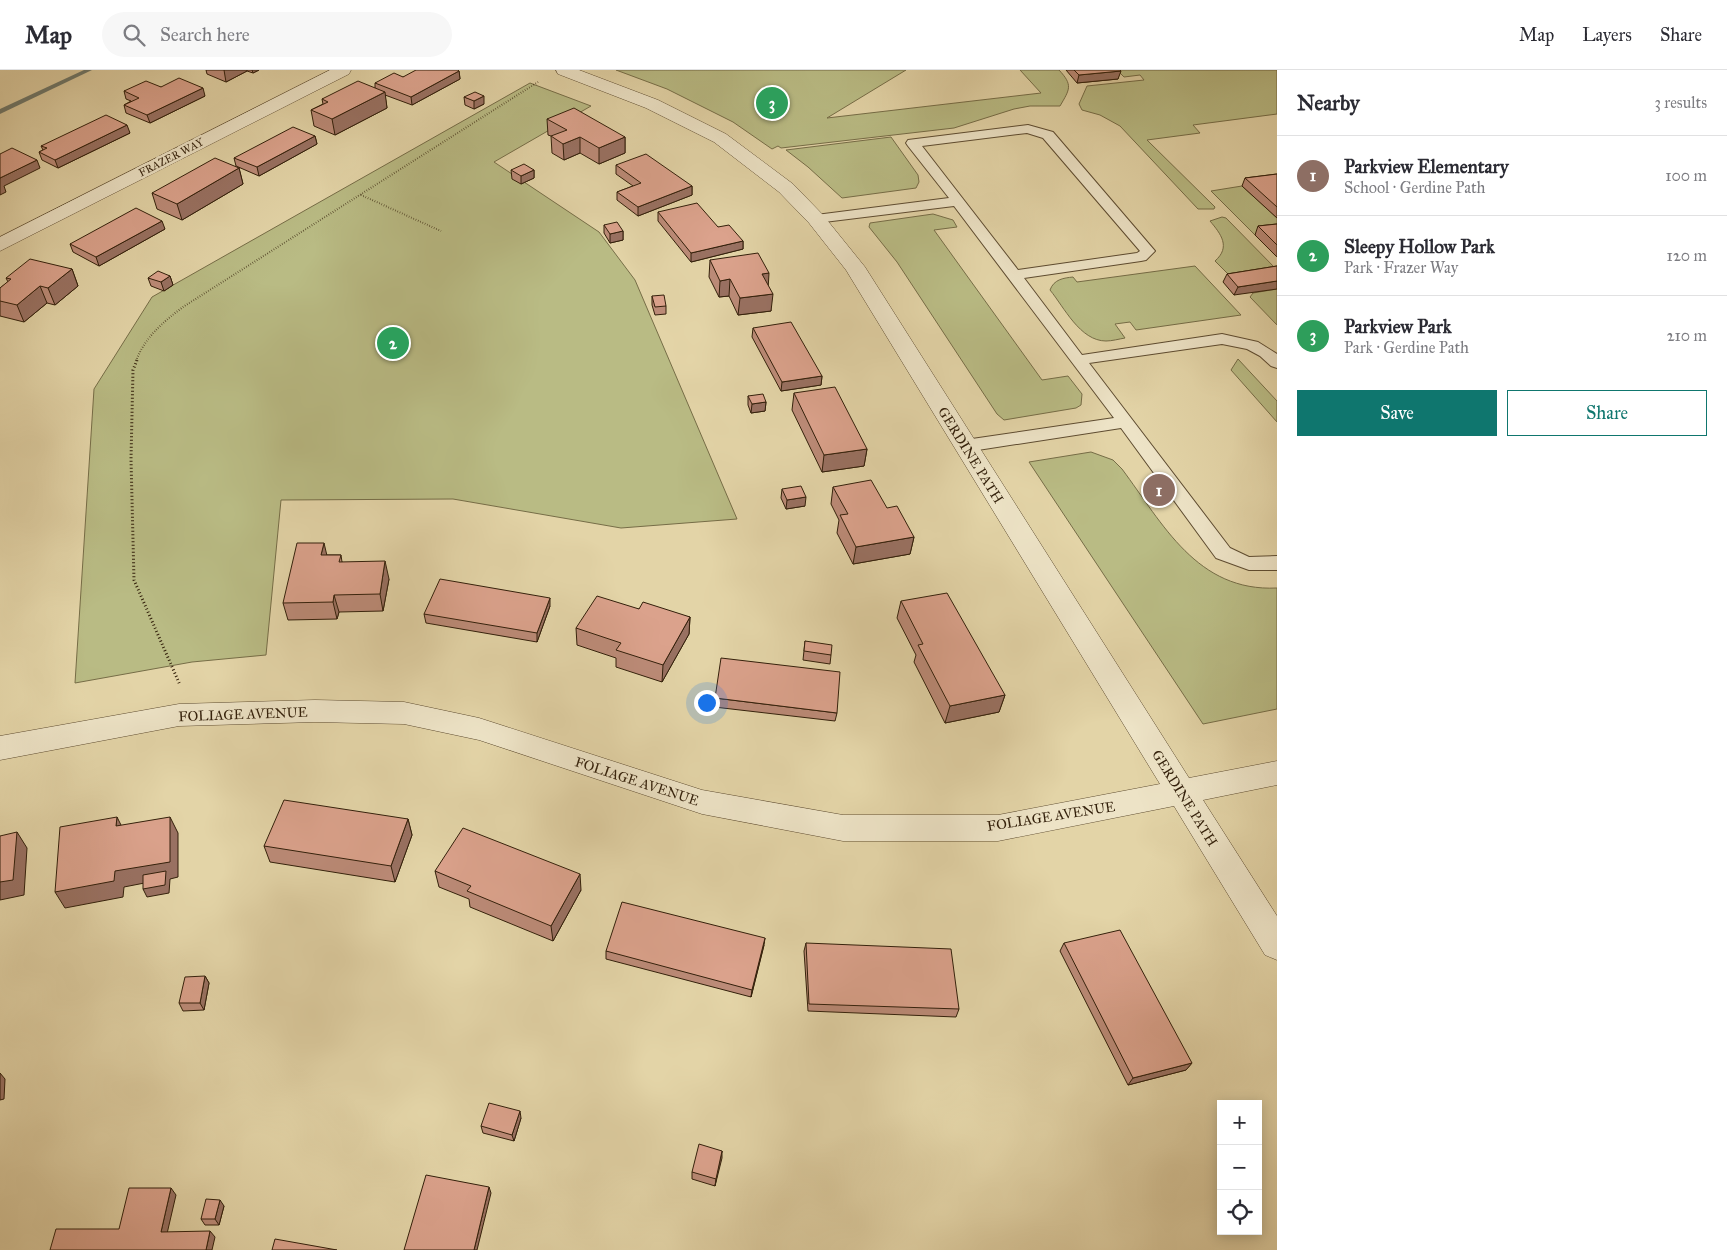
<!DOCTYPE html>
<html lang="en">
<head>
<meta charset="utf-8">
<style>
  :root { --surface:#fff; --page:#f7f7f7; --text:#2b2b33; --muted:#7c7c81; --line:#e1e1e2; --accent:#0f766e }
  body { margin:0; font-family:"IM FELL Great Primer",serif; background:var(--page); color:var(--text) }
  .controls { position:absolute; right:15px; bottom:15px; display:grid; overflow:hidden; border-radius:0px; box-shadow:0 2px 12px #0003 }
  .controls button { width:45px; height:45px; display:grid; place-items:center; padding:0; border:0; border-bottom:1px solid var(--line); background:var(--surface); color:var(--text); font:25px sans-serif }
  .you { position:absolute; left:706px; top:632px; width:18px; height:18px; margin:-12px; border:4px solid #fff; border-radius:50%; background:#1a73e8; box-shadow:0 0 0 8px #1a73e833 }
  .badge { display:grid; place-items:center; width:32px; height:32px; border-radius:50%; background:var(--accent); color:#fff; font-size:16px; font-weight:700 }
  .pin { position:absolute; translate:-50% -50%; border:2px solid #fff; box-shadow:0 1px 5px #0006 }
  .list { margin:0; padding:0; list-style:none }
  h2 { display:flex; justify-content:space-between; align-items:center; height:65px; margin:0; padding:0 20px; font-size:21px }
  h2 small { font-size:16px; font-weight:400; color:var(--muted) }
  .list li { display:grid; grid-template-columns:32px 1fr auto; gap:15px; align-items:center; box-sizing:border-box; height:80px; padding:0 20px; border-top:1px solid var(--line) }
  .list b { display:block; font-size:19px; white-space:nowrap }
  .list p { margin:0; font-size:16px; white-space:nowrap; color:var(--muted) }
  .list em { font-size:16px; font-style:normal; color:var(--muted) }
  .actions { display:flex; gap:10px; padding:15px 20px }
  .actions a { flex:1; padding:11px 0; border:1px solid var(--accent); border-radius:0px; text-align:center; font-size:18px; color:var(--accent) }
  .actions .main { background:var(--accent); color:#fff }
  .icon { flex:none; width:28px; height:28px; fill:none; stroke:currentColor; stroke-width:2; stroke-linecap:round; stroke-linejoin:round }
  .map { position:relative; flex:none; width:1277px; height:1180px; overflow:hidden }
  header { display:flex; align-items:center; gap:30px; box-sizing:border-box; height:70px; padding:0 25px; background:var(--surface); border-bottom:1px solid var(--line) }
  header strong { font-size:24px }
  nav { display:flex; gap:28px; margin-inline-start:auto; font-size:18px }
  .search { width:350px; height:45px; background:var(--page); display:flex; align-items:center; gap:12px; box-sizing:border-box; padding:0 18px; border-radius:28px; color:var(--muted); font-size:19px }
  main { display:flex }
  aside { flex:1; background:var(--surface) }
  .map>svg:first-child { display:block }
  .green { fill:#b9bb84; stroke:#766d47 }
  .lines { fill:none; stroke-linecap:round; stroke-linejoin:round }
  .stream { fill:#6f7a6e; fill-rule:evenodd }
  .lane-casing { stroke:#5e4c31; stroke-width:2 }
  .street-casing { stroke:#5e4c31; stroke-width:1 }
  .path-far1 { stroke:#321f0a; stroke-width:2; stroke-dasharray:0.5 2; stroke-linecap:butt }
  .path { stroke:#321f0a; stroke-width:3; stroke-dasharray:1 2.5; stroke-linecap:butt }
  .lane { fill:#ede3c6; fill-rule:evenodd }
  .street { fill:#ede3c6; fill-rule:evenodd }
  .wall { fill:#bc8b78; stroke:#321f0a }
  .shaded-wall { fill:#997162; stroke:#321f0a }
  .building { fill:#dba28c; stroke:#321f0a }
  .labels { text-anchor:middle; stroke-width:5; stroke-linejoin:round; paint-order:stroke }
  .far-street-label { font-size:11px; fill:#321f0a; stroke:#ede3c6 }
  .street-label { font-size:14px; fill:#321f0a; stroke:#ede3c6 }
</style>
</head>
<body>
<header>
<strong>Map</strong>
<div class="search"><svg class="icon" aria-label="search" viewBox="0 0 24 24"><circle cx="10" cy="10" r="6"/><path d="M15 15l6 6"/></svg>Search here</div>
<nav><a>Map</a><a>Layers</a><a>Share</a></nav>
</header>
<main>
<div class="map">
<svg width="1277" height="1180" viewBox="0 0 1277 1180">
  <rect width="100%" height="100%" fill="#e3d4a7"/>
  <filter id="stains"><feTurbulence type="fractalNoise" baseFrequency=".004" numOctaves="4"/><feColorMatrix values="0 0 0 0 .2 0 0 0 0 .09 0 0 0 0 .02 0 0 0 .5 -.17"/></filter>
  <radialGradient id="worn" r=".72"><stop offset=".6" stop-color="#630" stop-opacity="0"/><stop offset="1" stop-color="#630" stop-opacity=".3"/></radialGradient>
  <!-- green -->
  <g class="green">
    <path d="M616 0H906L827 48 1041 23 1020 0H1059C1073 15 1070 19 1060 36H1030L1014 39 954 58 781 78 778 76 772 79 733 52 667 19Z"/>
    <polygon points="1117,0 1277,0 1277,44 1193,55 1200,63 1147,70 1215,137 1214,139 1198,139 1120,56 1100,45 1082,40 1079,34 1087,16 1144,10 1140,5 1124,7"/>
    <polygon points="530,13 591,36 494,92 599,162 635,210 737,449 621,458 453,429 281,430 266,585 192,592 75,613 94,319 152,227"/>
    <polygon points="891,67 918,105 919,112 916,118 842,128 808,97 786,80"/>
    <polygon points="1242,116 1277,148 1277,162 1255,165 1211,121"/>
    <polygon points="933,144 953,150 957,157 934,160 1042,310 1068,306 1082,324 1081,335 1076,338 1004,350 997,344 897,192 869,157 870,153"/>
    <path d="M1222 147 1226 148 1276 199 1230 206 1215 191C1231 177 1221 164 1210 151Z"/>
    <path d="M1195 196 1241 245 1136 260 1130 252 1115 254 1125 268C1119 269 1112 271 1106 271 1080 271 1064 237 1050 220 1054 209 1064 208 1073 207L1077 212Z"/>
    <polygon points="1277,219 1277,255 1250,227 1253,223"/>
    <polygon points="1238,289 1277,331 1277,352 1231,300"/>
    <path d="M1091 382 1113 390 1122 399C1163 454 1197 522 1277 518V639L1203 654 1029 392Z"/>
  </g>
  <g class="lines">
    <!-- stream -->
    <polygon class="stream" points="84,0 92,0 0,44 0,39"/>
    <defs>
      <path id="lane" d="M1028 55 1053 62 1155 181 1146 190 1141 191 1024 208 1082 285 1222 264 1258 272 1277 284V298L1271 296 1260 286 1247 279 1222 274 1089 293 1230 478 1249 487 1277 486V500H1249L1216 488 1121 358 965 382 959 380 956 376 959 372 965 370 1114 348 954 136 816 153 809 149 816 145 949 128 908 76 906 73 908 70ZM1027 63 1043 68 1140 181 1137 183 1018 200 922 76Z"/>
      <g id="street">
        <polygon points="330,0 351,0 349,4 0,181 0,167"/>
        <polygon points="556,0 579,0 658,30 726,64 793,114 823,145 865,197 1189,708 1277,691 1277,715 1203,730 1277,846 1277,890 1265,885 1174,736 998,771 843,771 702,744 479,670 404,654 315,652 179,656 0,690 0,666 179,634 315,630 404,632 479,648 702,720 843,745 998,745 1160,714 846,200 809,153 779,122 714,72 646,38 558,4"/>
      </g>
    </defs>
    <!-- lane casing -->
    <use href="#lane" class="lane-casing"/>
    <!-- street casing -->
    <use href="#street" class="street-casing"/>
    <!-- path-far1 -->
    <g class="path-far1">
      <polyline points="361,125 441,161"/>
      <path d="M136 291C145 267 163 252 183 237L538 12"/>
    </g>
    <!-- path -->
    <polyline class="path" points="137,290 133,300 131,389 134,510 180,615"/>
    <!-- lane -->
    <use href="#lane" class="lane"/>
    <!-- street -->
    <use href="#street" class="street"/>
  </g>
  <!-- wall -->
  <g class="wall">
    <polygon points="206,0 259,0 253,3 247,1 226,12 207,4"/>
    <polygon points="1066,0 1120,0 1118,9 1077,13"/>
    <polygon points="459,1 460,9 412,35 385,25 387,38 335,65 314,56 311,40 323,34 322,29 375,18 375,13 403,7"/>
    <polygon points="161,17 205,26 150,53 126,43 124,35 131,31 126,29 124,21"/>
    <polygon points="464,27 484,34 474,39 465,35"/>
    <polygon points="547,49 625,67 625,83 599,94 580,83 564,90 552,83 551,66 548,65"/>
    <polygon points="130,63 58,98 42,90 39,82 43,80 41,76"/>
    <polygon points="315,66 317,74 259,106 236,96 234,88"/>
    <polygon points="616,95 692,116 692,125 638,146 617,130 617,122 633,116 616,104"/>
    <polygon points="239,98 243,114 182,150 157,139 152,123"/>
    <polygon points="511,100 534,100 534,108 521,114 512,109"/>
    <polygon points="1277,104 1277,148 1242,116 1245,108"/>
    <polygon points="658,142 718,157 743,171 743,179 691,192 658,151"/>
    <polygon points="1277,154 1277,187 1255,165 1258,156"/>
    <polygon points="604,155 623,161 623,170 610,173 604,163"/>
    <polygon points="165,159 99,196 73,182 70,174"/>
    <polygon points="710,190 768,215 771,241 738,245 729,226 719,227 709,207"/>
    <polygon points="1277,196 1234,225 1223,212 1227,204"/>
    <polygon points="72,199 78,216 55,235 47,233 24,252 0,246 0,218 8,212 6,208"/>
    <polygon points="170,206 173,215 164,221 151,216 148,208"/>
    <polygon points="652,226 666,236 666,244 655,245 652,235"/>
    <polygon points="753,258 822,306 821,315 781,321 752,267"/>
    <polygon points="794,323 867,379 864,396 822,402 792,340"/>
    <polygon points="748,326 766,332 765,341 751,343 748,335"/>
    <polygon points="833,417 887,438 914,467 910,484 853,494 837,463 839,450 831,434"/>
    <polygon points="782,419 805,436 786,439 781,428"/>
    <polygon points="327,485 341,485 342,492 389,509 383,541 339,542 337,549 288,550 283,533"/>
    <polygon points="901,531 1005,625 999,642 945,653 914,592 916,585 897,548"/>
    <polygon points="550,536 537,572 426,553 424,544"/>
    <polygon points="639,539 690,547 689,564 662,612 616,597 616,588 577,575 576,558"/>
    <polygon points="805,571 831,585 830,594 803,590"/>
    <polygon points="715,628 837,643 835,651 714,637"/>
    <polygon points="408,749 412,765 395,812 270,792 264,776"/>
    <polygon points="435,801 581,820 553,871 470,837 469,829 439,817"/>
    <polygon points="806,873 959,939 956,947 808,941 804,881"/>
    <polygon points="1064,873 1192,993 1186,1000 1128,1015 1060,881"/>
    <polygon points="764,875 751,927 606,889 606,881"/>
    <polygon points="205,906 209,913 204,940 183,941 179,933"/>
    <polygon points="521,1048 514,1071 483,1063 481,1056"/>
    <polygon points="722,1081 715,1116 692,1109 692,1102"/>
    <polygon points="224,1136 219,1155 205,1155 201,1149"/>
  </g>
  <!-- shaded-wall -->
  <g class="shaded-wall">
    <polygon points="224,0 247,0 247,1 226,12"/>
    <polygon points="252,0 259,0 253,3"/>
    <polygon points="459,1 460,9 412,35 411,27"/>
    <polygon points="1121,1 1118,9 1077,13 1079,5"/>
    <polygon points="203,18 205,26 150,53 147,45"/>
    <polygon points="385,22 387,38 335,65 332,49"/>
    <polygon points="484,26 484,34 474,39 474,31"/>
    <polygon points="127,55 130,63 58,98 55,90"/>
    <polygon points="315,66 317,74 259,106 257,97"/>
    <polygon points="580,67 580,83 564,90 563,74"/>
    <polygon points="625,67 625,83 599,94 599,78"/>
    <polygon points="37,90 40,98 4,116 6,122 0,125 0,108"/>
    <polygon points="239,98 243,114 182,150 177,134"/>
    <polygon points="534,100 534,108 521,114 521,106"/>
    <polygon points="692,116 692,125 638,146 638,137"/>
    <polygon points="162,151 165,159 99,196 96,187"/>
    <polygon points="623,161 623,170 610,173 610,164"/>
    <polygon points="743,171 743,179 691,192 691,183"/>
    <polygon points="72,199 78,216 55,235 48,218"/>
    <polygon points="769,203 768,220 762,204"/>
    <polygon points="170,206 173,215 164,221 161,212"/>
    <polygon points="730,209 729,226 719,227 720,211"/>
    <polygon points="1277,211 1277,219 1234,225 1238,217"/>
    <polygon points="40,216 47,233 24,252 17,235"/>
    <polygon points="773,224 771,241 738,245 740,228"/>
    <polygon points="822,306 821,315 781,321 782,312"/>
    <polygon points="766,332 765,341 751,343 752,334"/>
    <polygon points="867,379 864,396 822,402 824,385"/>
    <polygon points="806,427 805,436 786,439 787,430"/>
    <polygon points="914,467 910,484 853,494 856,477"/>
    <polygon points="324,473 328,490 321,485"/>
    <polygon points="385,491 389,509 383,541 380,524"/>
    <polygon points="334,525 339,542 337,549 333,532"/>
    <polygon points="550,528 550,536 537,572 537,563"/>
    <polygon points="690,547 689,564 662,612 663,595"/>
    <polygon points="1005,625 999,642 945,653 950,636"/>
    <polygon points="117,747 125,763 116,756"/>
    <polygon points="170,747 178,763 178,807 170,809 169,823 147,827 143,819 165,809 124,817 123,827 65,838 55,822 115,801"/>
    <polygon points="408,749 412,765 395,812 391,796"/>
    <polygon points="17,762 27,778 24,825 0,830 0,812"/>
    <polygon points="580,804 581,820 553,871 551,856"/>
    <polygon points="765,868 764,875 751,927 752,920"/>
    <polygon points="205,906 209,913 204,940 200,933"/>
    <polygon points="1192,993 1186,1000 1128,1015 1133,1008"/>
    <polygon points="0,1003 5,1009 4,1029 0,1030"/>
    <polygon points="520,1041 521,1048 514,1071 512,1065"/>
    <polygon points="722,1081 722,1088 715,1116 716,1109"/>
    <polygon points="489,1117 491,1123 477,1180 474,1180"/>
    <polygon points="171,1118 176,1125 166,1168 161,1162"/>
    <polygon points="220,1130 224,1136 219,1155 215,1149"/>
    <polygon points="210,1161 215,1167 212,1180 206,1180"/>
  </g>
  <!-- building -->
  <g class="building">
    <polygon points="416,0 458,0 459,1 411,27 375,13 394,3 403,7"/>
    <polygon points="1074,0 1120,0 1121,1 1079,5"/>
    <polygon points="179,8 203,18 147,45 124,35 139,28 124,21 146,11 161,17"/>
    <polygon points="358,11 385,22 332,49 311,40 328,32 322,29"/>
    <polygon points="475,22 484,26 474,31 464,27"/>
    <polygon points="574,38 625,67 599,78 580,67 563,74 551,66 567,60 547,49"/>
    <polygon points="106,45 127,55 55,90 39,82 47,78 41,76"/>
    <polygon points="293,57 315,66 257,97 234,88"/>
    <polygon points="12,78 37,90 0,108 0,84"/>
    <polygon points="646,84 692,116 638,137 617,122 641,113 616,95"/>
    <polygon points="215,88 239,98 177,134 152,123"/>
    <polygon points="524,94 534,100 521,106 511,100"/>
    <polygon points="1277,104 1277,137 1245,108"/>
    <polygon points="697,133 718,157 729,155 743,171 691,183 658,142"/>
    <polygon points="136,138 162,151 96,187 70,174"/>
    <polygon points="617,152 623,161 610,164 604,155"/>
    <polygon points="1277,154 1277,175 1258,156"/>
    <polygon points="758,183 769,203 762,204 773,224 740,228 730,209 720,211 710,190"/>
    <polygon points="30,189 72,199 48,218 40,216 17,235 0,231 0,218 11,209 6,208"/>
    <polygon points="1277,196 1277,211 1238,217 1227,204"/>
    <polygon points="158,201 170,206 161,212 148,208"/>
    <polygon points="664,225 666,236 655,237 652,226"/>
    <polygon points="791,252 822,306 782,312 753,258"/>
    <polygon points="835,317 867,379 824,385 794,323"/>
    <polygon points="763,324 766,332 752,334 748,326"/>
    <polygon points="871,410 887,438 897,436 914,467 856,477 840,445 848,444 833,417"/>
    <polygon points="801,416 806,427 787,430 782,419"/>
    <polygon points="297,473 324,473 321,485 341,485 339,492 385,491 380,524 334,525 333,532 283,533"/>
    <polygon points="440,509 550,528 537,563 424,544"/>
    <polygon points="947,523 1005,625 950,636 918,575 923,574 901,531"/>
    <polygon points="597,526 639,539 643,532 690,547 663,595 616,580 621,573 576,558"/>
    <polygon points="805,571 832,575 831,585 804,581"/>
    <polygon points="721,588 840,602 837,643 715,628"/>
    <polygon points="284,730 408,749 391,796 264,776"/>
    <polygon points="117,747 116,756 170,747 170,792 115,801 114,811 55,822 60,757"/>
    <polygon points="463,758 580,804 551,856 467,821 471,816 435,801"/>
    <polygon points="17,762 13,810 0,812 0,766"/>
    <polygon points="166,801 165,815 143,819 143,805"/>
    <polygon points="622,832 765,868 752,920 606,881"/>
    <polygon points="1120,860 1192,993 1133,1008 1064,873"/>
    <polygon points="806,873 951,879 959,939 809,934"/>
    <polygon points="205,906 200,933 179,933 185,907"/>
    <polygon points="489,1033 520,1041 512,1065 481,1056"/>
    <polygon points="699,1074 722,1081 716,1109 692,1102"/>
    <polygon points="426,1105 489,1117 474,1180 404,1180"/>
    <polygon points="129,1118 171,1118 161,1162 210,1161 206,1180 50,1180 56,1159 119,1159"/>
    <polygon points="206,1129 220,1130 215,1149 201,1149"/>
    <polygon points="275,1169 337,1180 272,1180"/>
  </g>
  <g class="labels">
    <!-- far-street labels -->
    <g class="far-street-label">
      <text transform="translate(171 87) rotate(-27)" y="4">FRAZER WAY</text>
    </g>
    <!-- street labels -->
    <g class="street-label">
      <text transform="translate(971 385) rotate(58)" y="5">GERDINE PATH</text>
      <text transform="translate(243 644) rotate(-2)" y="5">FOLIAGE AVENUE</text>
      <text transform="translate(637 711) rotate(18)" y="5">FOLIAGE AVENUE</text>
      <text transform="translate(1185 728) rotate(58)" y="5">GERDINE PATH</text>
      <text transform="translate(1051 746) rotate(-9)" y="5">FOLIAGE AVENUE</text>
    </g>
  </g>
  <rect width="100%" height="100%" filter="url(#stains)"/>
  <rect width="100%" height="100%" fill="url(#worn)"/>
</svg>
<div class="controls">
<button>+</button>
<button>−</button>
<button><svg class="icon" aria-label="locate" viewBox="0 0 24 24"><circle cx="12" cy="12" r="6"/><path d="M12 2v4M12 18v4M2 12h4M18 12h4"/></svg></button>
</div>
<div class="you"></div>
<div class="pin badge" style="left:1159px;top:420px;background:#8d6e63">1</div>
<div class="pin badge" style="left:393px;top:273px;background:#2e9e5b">2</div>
<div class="pin badge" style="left:772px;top:33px;background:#2e9e5b">3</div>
</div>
<aside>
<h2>Nearby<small>3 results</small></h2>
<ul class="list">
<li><span class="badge" style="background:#8d6e63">1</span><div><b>Parkview Elementary</b><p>School · Gerdine Path</p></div><em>100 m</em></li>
<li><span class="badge" style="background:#2e9e5b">2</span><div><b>Sleepy Hollow Park</b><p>Park · Frazer Way</p></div><em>120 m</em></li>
<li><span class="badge" style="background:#2e9e5b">3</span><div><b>Parkview Park</b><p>Park · Gerdine Path</p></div><em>210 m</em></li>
</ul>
<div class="actions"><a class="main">Save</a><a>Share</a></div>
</aside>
</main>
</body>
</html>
